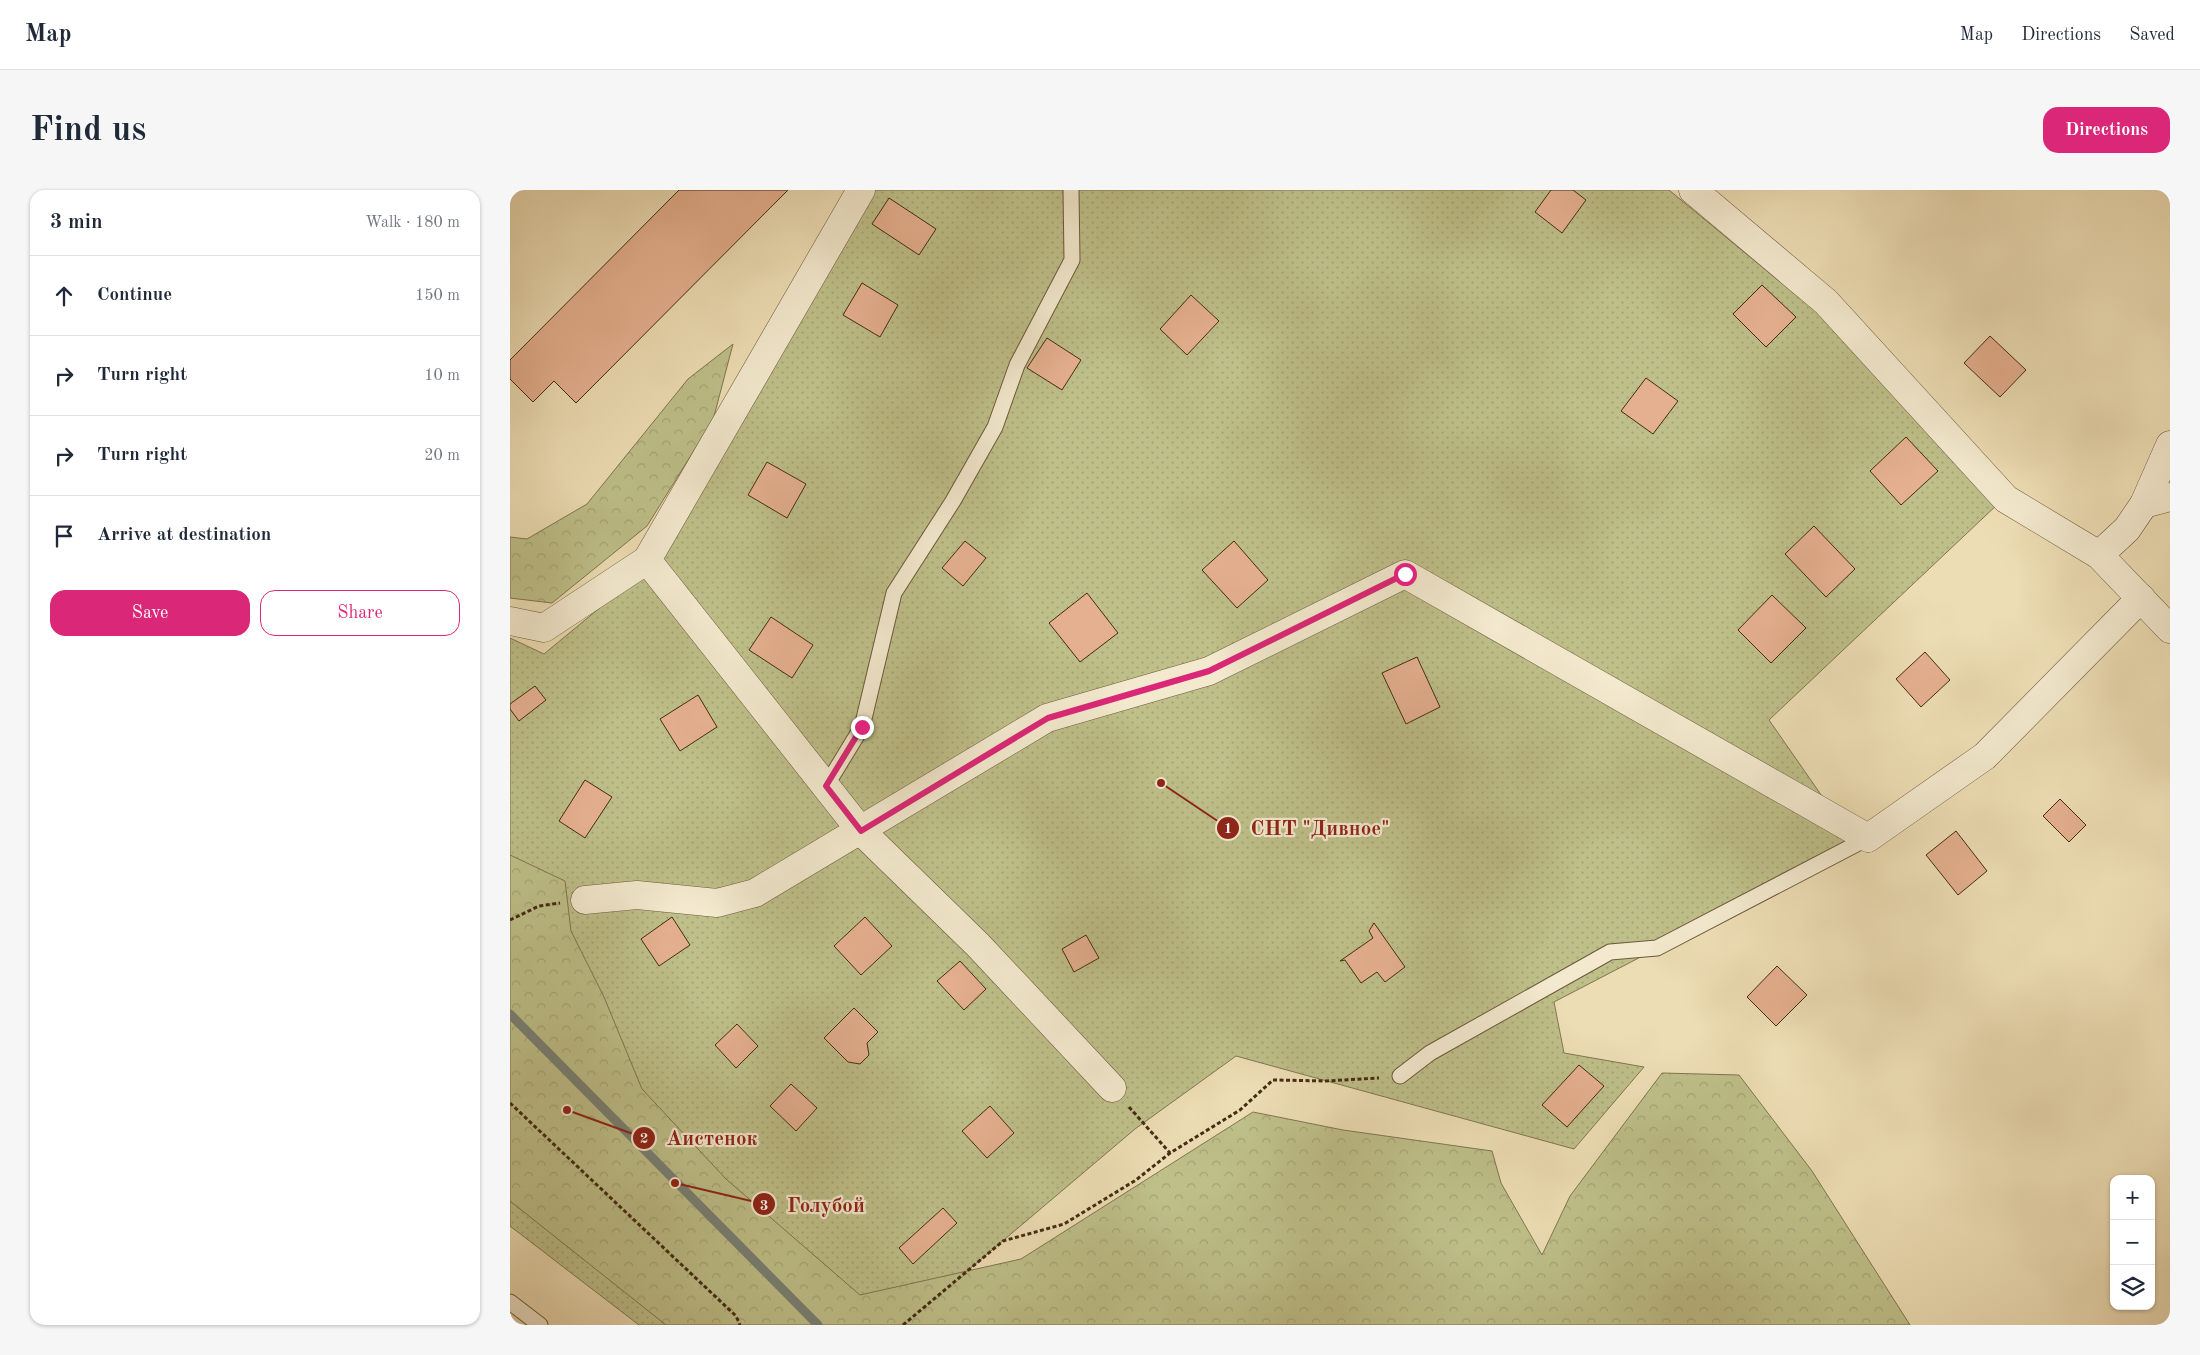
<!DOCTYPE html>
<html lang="en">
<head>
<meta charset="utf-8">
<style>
  :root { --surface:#fff; --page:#f6f6f7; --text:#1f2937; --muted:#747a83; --line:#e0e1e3; --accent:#db2777 }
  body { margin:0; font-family:"Old Standard TT",serif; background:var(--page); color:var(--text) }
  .controls { position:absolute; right:15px; bottom:15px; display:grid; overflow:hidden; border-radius:10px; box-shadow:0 1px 4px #0004 }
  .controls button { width:45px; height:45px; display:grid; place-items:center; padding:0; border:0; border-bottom:1px solid var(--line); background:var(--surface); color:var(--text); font:25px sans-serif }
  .stop { position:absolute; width:15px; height:15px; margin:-11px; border:4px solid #db2777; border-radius:50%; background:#fff }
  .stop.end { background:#db2777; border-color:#fff; box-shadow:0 1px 5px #0008 }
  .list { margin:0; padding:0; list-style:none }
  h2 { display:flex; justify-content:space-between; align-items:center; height:65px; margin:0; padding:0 20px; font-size:21px }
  h2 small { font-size:16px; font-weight:400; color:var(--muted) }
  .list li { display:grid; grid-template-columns:32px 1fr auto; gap:15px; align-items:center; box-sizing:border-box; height:80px; padding:0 20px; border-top:1px solid var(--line) }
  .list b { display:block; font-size:19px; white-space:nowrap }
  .list em { font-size:16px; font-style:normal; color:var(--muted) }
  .actions { display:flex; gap:10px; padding:15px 20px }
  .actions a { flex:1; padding:11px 0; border:1px solid var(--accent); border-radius:15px; text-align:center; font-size:18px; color:var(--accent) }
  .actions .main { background:var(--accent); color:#fff }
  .icon { flex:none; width:28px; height:28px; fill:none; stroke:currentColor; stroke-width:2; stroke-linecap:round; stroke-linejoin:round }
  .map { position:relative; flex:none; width:1660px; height:1135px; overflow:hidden; border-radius:15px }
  header { display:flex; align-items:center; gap:30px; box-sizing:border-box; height:70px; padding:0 25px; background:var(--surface); border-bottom:1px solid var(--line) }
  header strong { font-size:24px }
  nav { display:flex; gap:28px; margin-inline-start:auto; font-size:18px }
  .intro { display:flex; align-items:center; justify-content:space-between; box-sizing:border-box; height:120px; padding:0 30px }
  h1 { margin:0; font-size:35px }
  .button { padding:12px 22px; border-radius:15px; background:var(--accent); color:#fff; font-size:18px; font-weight:700 }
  main { display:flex; gap:30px; padding:0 30px }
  aside { flex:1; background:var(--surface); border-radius:15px; box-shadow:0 1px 4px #0004 }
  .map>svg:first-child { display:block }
  .green { fill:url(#green-dots); stroke:#81764e }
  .forest { fill:url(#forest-crowns); stroke:#81764e }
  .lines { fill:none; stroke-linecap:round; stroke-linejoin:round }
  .stream { stroke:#798175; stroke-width:9 }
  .building { fill:#e5b08f; stroke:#442c13 }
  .service-casing { stroke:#6e583b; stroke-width:17 }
  .minor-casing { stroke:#6e583b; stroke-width:29 }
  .path { stroke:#442c13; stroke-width:3; stroke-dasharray:4 2.5; stroke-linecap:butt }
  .service { stroke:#f3e9ce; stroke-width:15 }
  .minor { stroke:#f3e9ce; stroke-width:28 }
  .route { stroke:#db2777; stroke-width:6 }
  .leader { fill:none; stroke:#8f2418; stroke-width:2 }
  .callout-dot { fill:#8f2418; stroke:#f3e9ce; stroke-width:2 }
  .mark-label { font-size:15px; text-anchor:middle; font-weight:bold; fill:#fff }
  .callout-label { font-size:21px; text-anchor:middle; font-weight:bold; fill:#8f2418; stroke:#f3e9ce; stroke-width:4.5; stroke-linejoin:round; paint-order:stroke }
</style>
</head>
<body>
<header>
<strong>Map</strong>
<nav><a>Map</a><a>Directions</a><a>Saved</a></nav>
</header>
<div class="intro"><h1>Find us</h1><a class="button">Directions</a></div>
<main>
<aside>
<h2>3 min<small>Walk · 180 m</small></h2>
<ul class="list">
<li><svg class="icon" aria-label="ahead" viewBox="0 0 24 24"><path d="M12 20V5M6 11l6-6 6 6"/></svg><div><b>Continue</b></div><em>150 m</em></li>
<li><svg class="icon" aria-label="right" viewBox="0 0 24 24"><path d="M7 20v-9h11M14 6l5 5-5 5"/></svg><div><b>Turn right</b></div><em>10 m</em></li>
<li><svg class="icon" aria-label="right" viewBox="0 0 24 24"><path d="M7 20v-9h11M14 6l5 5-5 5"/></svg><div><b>Turn right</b></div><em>20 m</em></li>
<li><svg class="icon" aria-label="arrive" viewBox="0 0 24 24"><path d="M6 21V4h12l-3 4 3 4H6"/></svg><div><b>Arrive at destination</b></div></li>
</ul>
<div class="actions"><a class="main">Save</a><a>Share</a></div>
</aside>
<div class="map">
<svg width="1660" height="1135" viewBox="0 0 1660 1135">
  <defs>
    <pattern id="green-dots" width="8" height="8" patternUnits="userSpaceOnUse" patternTransform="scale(1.25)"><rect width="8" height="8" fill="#bebf89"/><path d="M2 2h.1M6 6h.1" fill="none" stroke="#a4a475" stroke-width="1.8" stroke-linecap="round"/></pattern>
    <pattern id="forest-crowns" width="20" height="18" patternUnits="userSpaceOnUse" patternTransform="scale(1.25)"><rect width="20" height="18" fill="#bebf89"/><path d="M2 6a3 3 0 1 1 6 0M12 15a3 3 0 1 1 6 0" fill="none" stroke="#a4a475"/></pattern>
  </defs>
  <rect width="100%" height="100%" fill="#edddb4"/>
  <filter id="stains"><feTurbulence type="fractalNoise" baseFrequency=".004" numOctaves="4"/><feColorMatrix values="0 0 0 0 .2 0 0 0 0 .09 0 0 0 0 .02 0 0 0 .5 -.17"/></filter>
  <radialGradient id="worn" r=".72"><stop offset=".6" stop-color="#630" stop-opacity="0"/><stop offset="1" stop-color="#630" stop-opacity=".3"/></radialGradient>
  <!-- green -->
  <polygon class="green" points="359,0 1159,0 1309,124 1490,312 1259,530 1346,655 1044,812 1054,863 1134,877 1064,959 726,866 625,939 404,1126 411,1135 129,1135 0,1036 0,448 34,464 139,377"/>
  <!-- forest -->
  <g class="forest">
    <polygon points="223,154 203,230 137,336 42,413 0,408 0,347 17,349 77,314 178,189"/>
    <polygon points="0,665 55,691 61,741 94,807 132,899 216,989 350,1105 511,1069 743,922 833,940 982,961 991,993 1032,1065 1060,1006 1152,883 1229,885 1302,981 1400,1135 156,1135 0,1011"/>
  </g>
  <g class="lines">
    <!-- stream -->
    <polyline class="stream" points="0,824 308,1135"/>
  </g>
  <!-- building -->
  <g class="building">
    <polygon points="169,0 278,0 66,213 44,191 23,212 0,189 0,170"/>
    <polygon points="1041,0 1063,0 1076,10 1052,43 1025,22"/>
    <polygon points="379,8 426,39 409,65 362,34"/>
    <polygon points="352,93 388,115 370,147 333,125"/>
    <polygon points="1252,95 1286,127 1256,157 1223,124"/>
    <polygon points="681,105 709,131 677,165 650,139"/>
    <polygon points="1480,146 1516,180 1490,207 1454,173"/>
    <polygon points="537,148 571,170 552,200 517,178"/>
    <polygon points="1136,188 1168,211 1143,244 1111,221"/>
    <polygon points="1396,247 1428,281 1391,315 1360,281"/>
    <polygon points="257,272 296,294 277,328 238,305"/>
    <polygon points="1304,336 1345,379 1316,407 1275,364"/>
    <polygon points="455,351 476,368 453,396 432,378"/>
    <polygon points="724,351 758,390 727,418 692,380"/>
    <polygon points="577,403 608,443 570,472 539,433"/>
    <polygon points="1262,405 1296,438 1261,473 1228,440"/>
    <polygon points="261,427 303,455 282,488 239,460"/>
    <polygon points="1415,462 1440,490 1411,517 1386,489"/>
    <polygon points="907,467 930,517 896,534 872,483"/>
    <polygon points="25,496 36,510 9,531 0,519 0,514"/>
    <polygon points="188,505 207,537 170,561 150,529"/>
    <polygon points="75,590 102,607 75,648 49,631"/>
    <polygon points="1550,609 1576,635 1559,652 1533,626"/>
    <polygon points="1446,641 1477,681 1448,705 1416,665"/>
    <polygon points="162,727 180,755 149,776 131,749"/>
    <polygon points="355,727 382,756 351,785 324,756"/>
    <polygon points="864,733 895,777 875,792 867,782 851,793 835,770 830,771 863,748 859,741"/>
    <polygon points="576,745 589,768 564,782 552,759"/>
    <polygon points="450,771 476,799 454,820 427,791"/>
    <polygon points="1267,776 1297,805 1266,836 1237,807"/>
    <polygon points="344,818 368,842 357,853 359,865 350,874 338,872 314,848"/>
    <polygon points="227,834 248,856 226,878 205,855"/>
    <polygon points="1069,875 1094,896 1057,937 1032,915"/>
    <polygon points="281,894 307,918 286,941 260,916"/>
    <polygon points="480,916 504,943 477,968 452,941"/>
    <polygon points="433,1018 447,1033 403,1074 389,1058"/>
  </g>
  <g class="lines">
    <defs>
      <g id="service">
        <polyline points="316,596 352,537 384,403 443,311 485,237 507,175 562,70 561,0"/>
        <polyline points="890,886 920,863 1100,762 1147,758 1358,648"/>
        <polyline points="0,1112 30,1135"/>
      </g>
      <g id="minor">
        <polyline points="1183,0 1316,112 1496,309 1589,365 1660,439"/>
        <polyline points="1634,314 1660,255"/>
        <polyline points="1589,365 1617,339 1634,314 1660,307"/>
        <polyline points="137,370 351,641 468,755 602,898"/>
        <polyline points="0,431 34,438 137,370 351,0"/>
        <polyline points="75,710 127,705 207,713 245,703 537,528 699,481 895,384 1358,648 1475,566 1631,408"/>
      </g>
    </defs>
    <!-- service casing -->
    <use href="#service" class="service-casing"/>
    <!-- minor casing -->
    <use href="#minor" class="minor-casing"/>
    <!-- path -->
    <g class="path">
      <polyline points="0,730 29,716 50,713"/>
      <polyline points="0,913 226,1126 230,1135"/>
      <polyline points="619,917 660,963"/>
      <polyline points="393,1135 493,1051 554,1034 626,990 660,963 730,920 763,890 816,891 869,888"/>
    </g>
    <!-- service -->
    <use href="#service" class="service"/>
    <!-- minor -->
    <use href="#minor" class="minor"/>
  </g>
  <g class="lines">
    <!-- route -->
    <polyline class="route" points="352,537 316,596 351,641 538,528 699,481 895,384"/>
  </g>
  <!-- callouts -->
  <path class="leader" d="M651 593L718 638M57 920L134 948M165 993L254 1014"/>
  <g class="callout-dot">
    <circle cx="651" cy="593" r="5"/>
    <circle cx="57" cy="920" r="5"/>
    <circle cx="165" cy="993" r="5"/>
    <circle cx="718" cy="638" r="12"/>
    <circle cx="134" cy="948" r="12"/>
    <circle cx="254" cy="1014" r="12"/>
  </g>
  <g class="mark-label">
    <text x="718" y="643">1</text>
    <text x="134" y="953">2</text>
    <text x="254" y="1020">3</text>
  </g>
  <g class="callout-label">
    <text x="810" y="645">СНТ "Дивное"</text>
    <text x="202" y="955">Аистенок</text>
    <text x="316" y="1022">Голубой</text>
  </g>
  <rect width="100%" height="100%" filter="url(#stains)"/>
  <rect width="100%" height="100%" fill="url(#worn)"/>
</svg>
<div class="controls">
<button>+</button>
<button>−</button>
<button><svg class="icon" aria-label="layers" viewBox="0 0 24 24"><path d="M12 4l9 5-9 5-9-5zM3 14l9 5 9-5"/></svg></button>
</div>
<div class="stop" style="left:895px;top:384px"></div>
<div class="stop end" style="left:352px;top:537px"></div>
</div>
</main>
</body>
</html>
